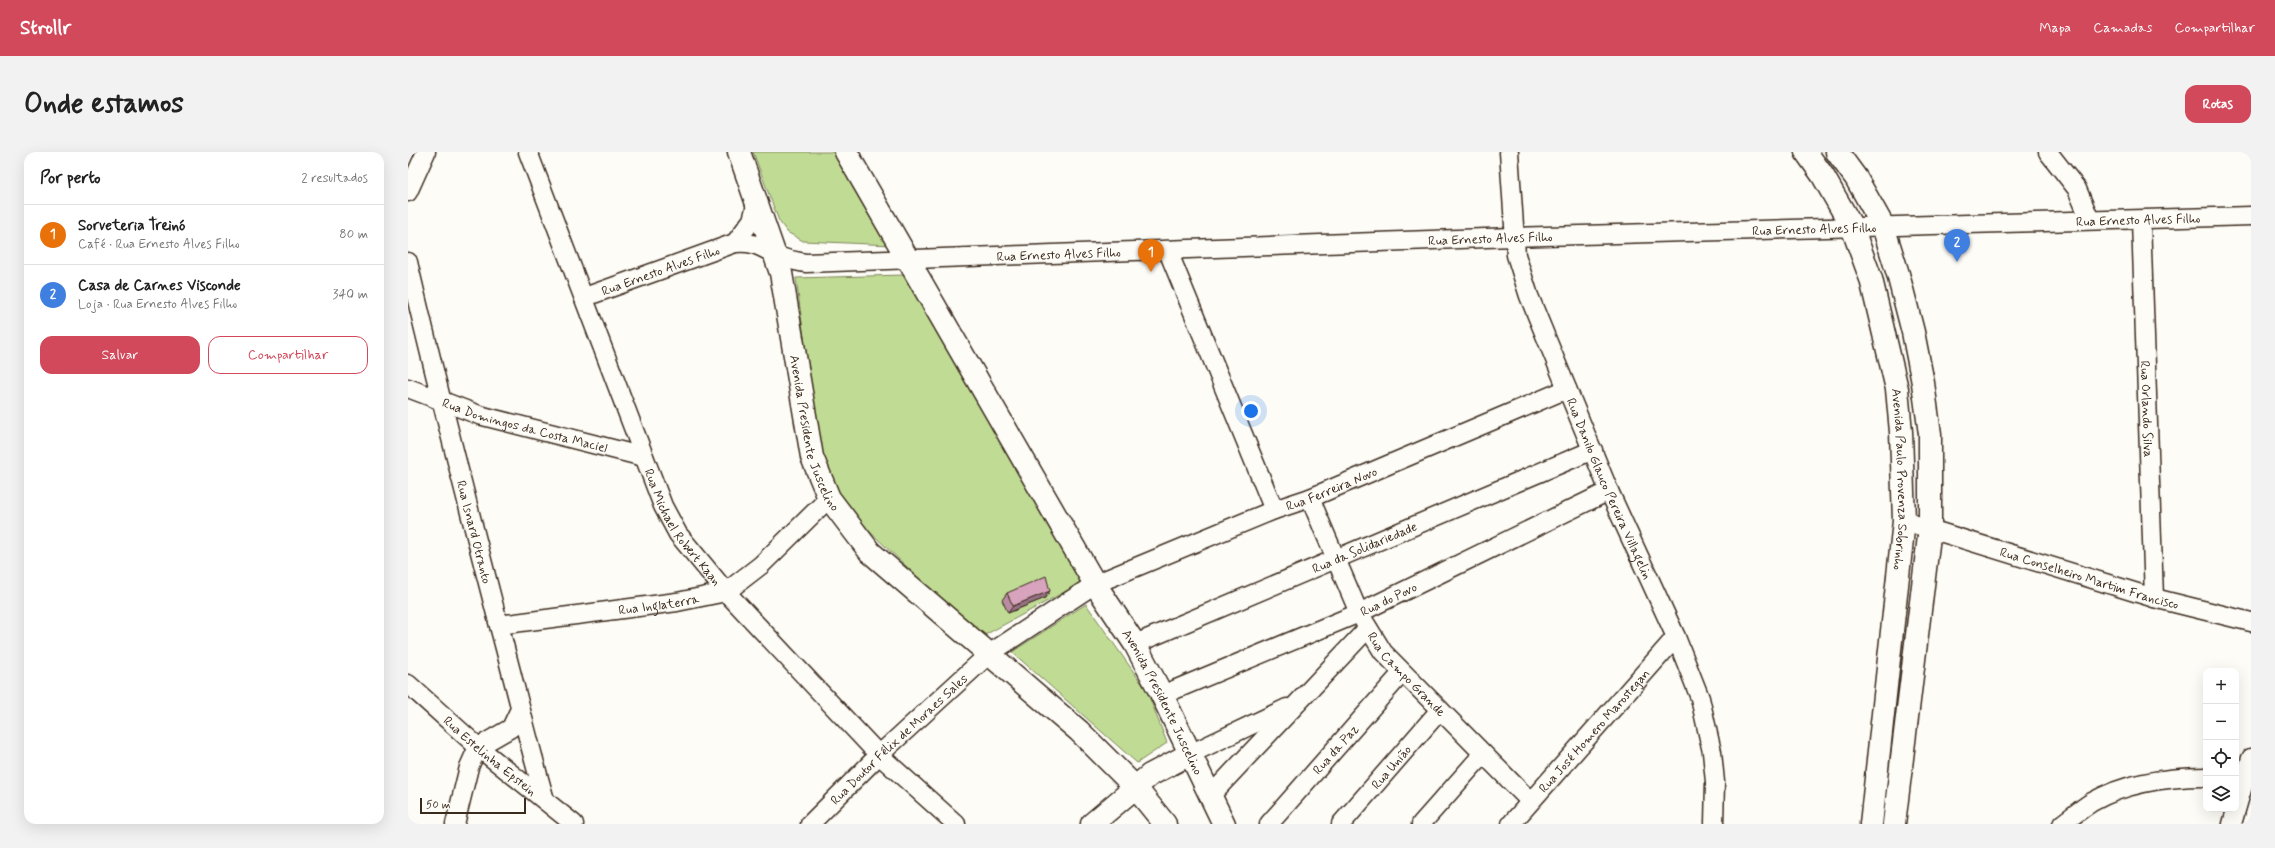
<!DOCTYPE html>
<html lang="pt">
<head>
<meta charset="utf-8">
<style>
  :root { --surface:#fff; --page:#f2f2f2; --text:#222; --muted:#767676; --line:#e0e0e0; --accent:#d1495b }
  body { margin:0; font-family:Mynerve,sans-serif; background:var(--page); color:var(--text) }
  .controls { position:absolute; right:12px; bottom:12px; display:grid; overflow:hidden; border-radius:8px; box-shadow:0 4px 16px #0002 }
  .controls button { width:36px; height:36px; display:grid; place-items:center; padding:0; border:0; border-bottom:1px solid var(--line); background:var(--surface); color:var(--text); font:20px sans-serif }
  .scale { position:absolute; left:12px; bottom:10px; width:106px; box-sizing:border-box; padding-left:4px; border:2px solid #3b2a1e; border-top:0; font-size:11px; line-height:14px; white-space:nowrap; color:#3b2a1e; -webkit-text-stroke:3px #fdfcf7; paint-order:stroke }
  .you { position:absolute; left:843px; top:259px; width:14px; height:14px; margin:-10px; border:3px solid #fff; border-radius:50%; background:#1a73e8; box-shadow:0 0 0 6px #1a73e833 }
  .badge { display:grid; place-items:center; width:26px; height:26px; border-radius:50%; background:var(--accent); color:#fff; font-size:13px; font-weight:700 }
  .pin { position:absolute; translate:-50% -33px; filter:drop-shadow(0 1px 2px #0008) }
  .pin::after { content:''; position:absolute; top:21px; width:14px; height:12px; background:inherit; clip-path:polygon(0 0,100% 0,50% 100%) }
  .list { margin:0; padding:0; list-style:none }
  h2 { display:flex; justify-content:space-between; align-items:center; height:52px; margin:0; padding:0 16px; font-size:17px }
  h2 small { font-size:13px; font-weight:400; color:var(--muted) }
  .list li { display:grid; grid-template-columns:26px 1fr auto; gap:12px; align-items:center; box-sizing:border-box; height:60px; padding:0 16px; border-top:1px solid var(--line) }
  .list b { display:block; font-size:15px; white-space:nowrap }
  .list p { margin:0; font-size:13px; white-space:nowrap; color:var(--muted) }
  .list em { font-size:13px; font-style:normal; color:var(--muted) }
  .actions { display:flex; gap:8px; padding:12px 16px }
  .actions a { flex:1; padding:9px 0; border:1px solid var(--accent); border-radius:12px; text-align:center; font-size:14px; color:var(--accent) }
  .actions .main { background:var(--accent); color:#fff }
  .icon { flex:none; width:22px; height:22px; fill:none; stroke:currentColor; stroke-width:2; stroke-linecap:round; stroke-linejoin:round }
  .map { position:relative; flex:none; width:1843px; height:672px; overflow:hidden; border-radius:12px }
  header { display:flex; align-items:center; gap:24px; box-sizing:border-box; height:56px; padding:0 20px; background:var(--accent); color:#fff }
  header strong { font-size:19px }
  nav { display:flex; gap:22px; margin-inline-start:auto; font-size:14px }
  .intro { display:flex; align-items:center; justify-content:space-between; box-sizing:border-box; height:96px; padding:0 24px }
  h1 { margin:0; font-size:28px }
  .button { padding:10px 18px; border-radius:12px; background:var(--accent); color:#fff; font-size:14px; font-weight:700 }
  main { display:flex; gap:24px; padding:0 24px }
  aside { flex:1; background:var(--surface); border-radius:12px; box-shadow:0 4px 16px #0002 }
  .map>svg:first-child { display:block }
  .green { fill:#c0dc94; stroke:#7e8359 }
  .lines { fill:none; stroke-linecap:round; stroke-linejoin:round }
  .minor-casing { stroke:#3b2a1e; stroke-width:21 }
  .major-casing { stroke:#3b2a1e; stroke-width:25 }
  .minor { stroke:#fdfcf7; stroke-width:18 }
  .major { stroke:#fdfcf7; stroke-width:22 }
  .wall { fill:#ba8ca2; stroke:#3b2a1e }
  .shaded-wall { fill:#977284; stroke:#3b2a1e }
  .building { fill:#d8a3bc; stroke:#3b2a1e }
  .labels { text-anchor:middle; stroke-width:4; stroke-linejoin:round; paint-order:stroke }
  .street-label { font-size:13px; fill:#3b2a1e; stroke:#fdfcf7 }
</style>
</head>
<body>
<header>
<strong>Strollr</strong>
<nav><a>Mapa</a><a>Camadas</a><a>Compartilhar</a></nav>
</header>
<div class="intro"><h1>Onde estamos</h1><a class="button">Rotas</a></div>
<main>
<aside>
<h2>Por perto<small>2 resultados</small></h2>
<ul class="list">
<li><span class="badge" style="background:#e8710a">1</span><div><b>Sorveteria Treinó</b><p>Café · Rua Ernesto Alves Filho</p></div><em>80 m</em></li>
<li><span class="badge" style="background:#3f7fe0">2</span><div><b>Casa de Carnes Visconde</b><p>Loja · Rua Ernesto Alves Filho</p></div><em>340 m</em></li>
</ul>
<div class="actions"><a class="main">Salvar</a><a>Compartilhar</a></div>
</aside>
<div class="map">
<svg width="1843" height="672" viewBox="0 0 1843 672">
  <rect width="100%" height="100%" fill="#fdfcf7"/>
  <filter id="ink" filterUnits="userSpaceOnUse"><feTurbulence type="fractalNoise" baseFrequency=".025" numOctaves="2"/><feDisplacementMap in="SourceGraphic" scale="8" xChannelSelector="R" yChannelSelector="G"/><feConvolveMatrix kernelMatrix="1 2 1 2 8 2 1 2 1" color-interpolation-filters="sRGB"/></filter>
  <g filter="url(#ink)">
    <!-- green -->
    <g class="green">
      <polygon points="345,0 428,0 484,93 395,89 379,80 371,69"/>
      <polygon points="496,123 673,431 573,485 440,359 424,333 411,296 388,126"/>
      <polygon points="678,452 739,539 759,591 729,611 604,500"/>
    </g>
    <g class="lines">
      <defs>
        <g id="minor">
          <path id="s1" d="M120 0 255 354 270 382 318 440 471 603 548 672"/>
          <path id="s2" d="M1101 0 1108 103 1121 144 1201 339 1268 485 1292 546 1304 600 1307 630 1306 672"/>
          <polyline points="1640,0 1669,37 1682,68"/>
          <polyline points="0,40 18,0"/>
          <path id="s3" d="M1733 68 1746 446"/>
          <polyline points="327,91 344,68 349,50"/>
          <polyline points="760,99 866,358"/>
          <path id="s4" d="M0 110C28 231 59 350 90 470 106 529 120 589 137 648"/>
          <path id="s5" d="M177 145 327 91C345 89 353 95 368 103 377 108 388 109 398 111L1105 85 1843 64"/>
          <path id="s6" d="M0 236 71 263 236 305"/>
          <path id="s7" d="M902 346 951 461 975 500 1122 649"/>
          <path id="s8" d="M1496 369 1746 446 1843 470"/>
          <path id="s9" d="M91 473 269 450 318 440 353 413 421 346"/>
          <path id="s10" d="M727 492 1185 298"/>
          <path id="s11" d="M0 532 70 595 166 672"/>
          <path id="s12" d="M754 543 951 461 1201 339"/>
          <polyline points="782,602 879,556"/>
          <polyline points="803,643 960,476"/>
          <polyline points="47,672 61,615 70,595 103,576 111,559"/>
          <path id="s13" d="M402 672 471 603 581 502 687 432 866 358 902 346 1159 237"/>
          <path id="s14" d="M861 672 994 521"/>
          <path id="s15" d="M933 672 1032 558"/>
          <polyline points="1013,672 1075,602"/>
          <path id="s16" d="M1103 672 1268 485"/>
          <path d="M1654 672C1664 665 1674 656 1684 650 1719 630 1759 625 1798 625"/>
          <polyline points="1824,672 1843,606"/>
        </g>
        <g id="major">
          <path id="s17" d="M331 0 373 121 404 305 421 346 462 400 671 579 727 635 757 672"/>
          <path id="s18" d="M438 0 687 432 727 492 754 543 816 672"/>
          <path id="s19" d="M1398 0 1415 24 1444 75 1463 127 1489 237 1493 280 1496 369 1463 672"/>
          <polyline points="1429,0 1448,26 1475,74 1490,122 1505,180 1515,231 1522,282 1522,376 1486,672"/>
          <polyline points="684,672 742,623 782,602"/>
        </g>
      </defs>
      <!-- minor casing -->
      <use href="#minor" class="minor-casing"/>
      <!-- major casing -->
      <use href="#major" class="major-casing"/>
      <!-- minor -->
      <use href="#minor" class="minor"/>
      <!-- major -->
      <use href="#major" class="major"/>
    </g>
    <!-- wall -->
    <polygon class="wall" points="599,441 637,446 600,461 594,448"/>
    <!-- shaded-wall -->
    <polygon class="shaded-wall" points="642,439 637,446 600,461 605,454"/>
    <!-- building -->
    <polygon class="building" points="638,424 642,439 605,454 599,441"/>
  </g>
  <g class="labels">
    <!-- street labels -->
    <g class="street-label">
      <text dy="5" stroke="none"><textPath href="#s5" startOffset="1567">Rua Ernesto Alves Filho</textPath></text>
      <text dy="5" stroke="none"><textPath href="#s5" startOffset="1243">Rua Ernesto Alves Filho</textPath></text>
      <text dy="5" stroke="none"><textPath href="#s5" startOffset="919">Rua Ernesto Alves Filho</textPath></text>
      <text dy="5" stroke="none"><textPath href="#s5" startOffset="487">Rua Ernesto Alves Filho</textPath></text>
      <text dy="5" stroke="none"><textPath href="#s5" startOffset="80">Rua Ernesto Alves Filho</textPath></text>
      <text dy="5" stroke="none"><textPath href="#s3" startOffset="189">Rua Orlando Silva</textPath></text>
      <text dy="5" stroke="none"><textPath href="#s6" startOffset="123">Rua Domingos da Costa Maciel</textPath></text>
      <text dy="5" stroke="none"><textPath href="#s17" startOffset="292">Avenida Presidente Juscelino</textPath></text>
      <text dy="5" stroke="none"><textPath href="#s19" startOffset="347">Avenida Paulo Provenza Sobrinho</textPath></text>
      <text dy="5" stroke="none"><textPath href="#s13" startOffset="629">Rua Ferreira Novo</textPath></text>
      <text dy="5" stroke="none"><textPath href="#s2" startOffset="355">Rua Danilo Glauco Pereira Villagelin</textPath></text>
      <text dy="5" stroke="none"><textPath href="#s1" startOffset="407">Rua Michael Robert Kaan</textPath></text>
      <text dy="5" stroke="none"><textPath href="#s4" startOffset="278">Rua Isnard Otranto</textPath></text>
      <text dy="5" stroke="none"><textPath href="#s10" startOffset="249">Rua da Solidariedade</textPath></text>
      <text dy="5" stroke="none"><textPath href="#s8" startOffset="194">Rua Conselheiro Martim Francisco</textPath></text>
      <text dy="5" stroke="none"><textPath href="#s12" startOffset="246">Rua do Povo</textPath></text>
      <text dy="5" stroke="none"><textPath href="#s9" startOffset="161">Rua Inglaterra</textPath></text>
      <text dy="5" stroke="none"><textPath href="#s7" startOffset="203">Rua Campo Grande</textPath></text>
      <text dy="5" stroke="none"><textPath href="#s18" startOffset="635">Avenida Presidente Juscelino</textPath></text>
      <text dy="5" stroke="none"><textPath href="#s16" startOffset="125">Rua José Homero Marostegan</textPath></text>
      <text dy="5" stroke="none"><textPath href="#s13" startOffset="123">Rua Doutor Félix de Moraes Sales</textPath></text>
      <text dy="5" stroke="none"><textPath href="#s14" startOffset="100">Rua da Paz</textPath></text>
      <text dy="5" stroke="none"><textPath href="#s11" startOffset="109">Rua Estelinha Epstein</textPath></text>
      <text dy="5" stroke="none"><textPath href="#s15" startOffset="76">Rua União</textPath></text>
    </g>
  </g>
</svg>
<div class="controls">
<button>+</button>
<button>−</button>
<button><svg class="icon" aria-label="locate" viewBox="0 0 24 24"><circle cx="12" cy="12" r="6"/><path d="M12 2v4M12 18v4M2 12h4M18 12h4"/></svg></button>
<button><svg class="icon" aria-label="layers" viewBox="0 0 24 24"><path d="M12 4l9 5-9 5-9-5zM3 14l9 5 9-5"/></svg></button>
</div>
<div class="scale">50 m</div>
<div class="you"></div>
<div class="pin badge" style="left:743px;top:120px;background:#e8710a">1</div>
<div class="pin badge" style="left:1549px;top:110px;background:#3f7fe0">2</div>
</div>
</main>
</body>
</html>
